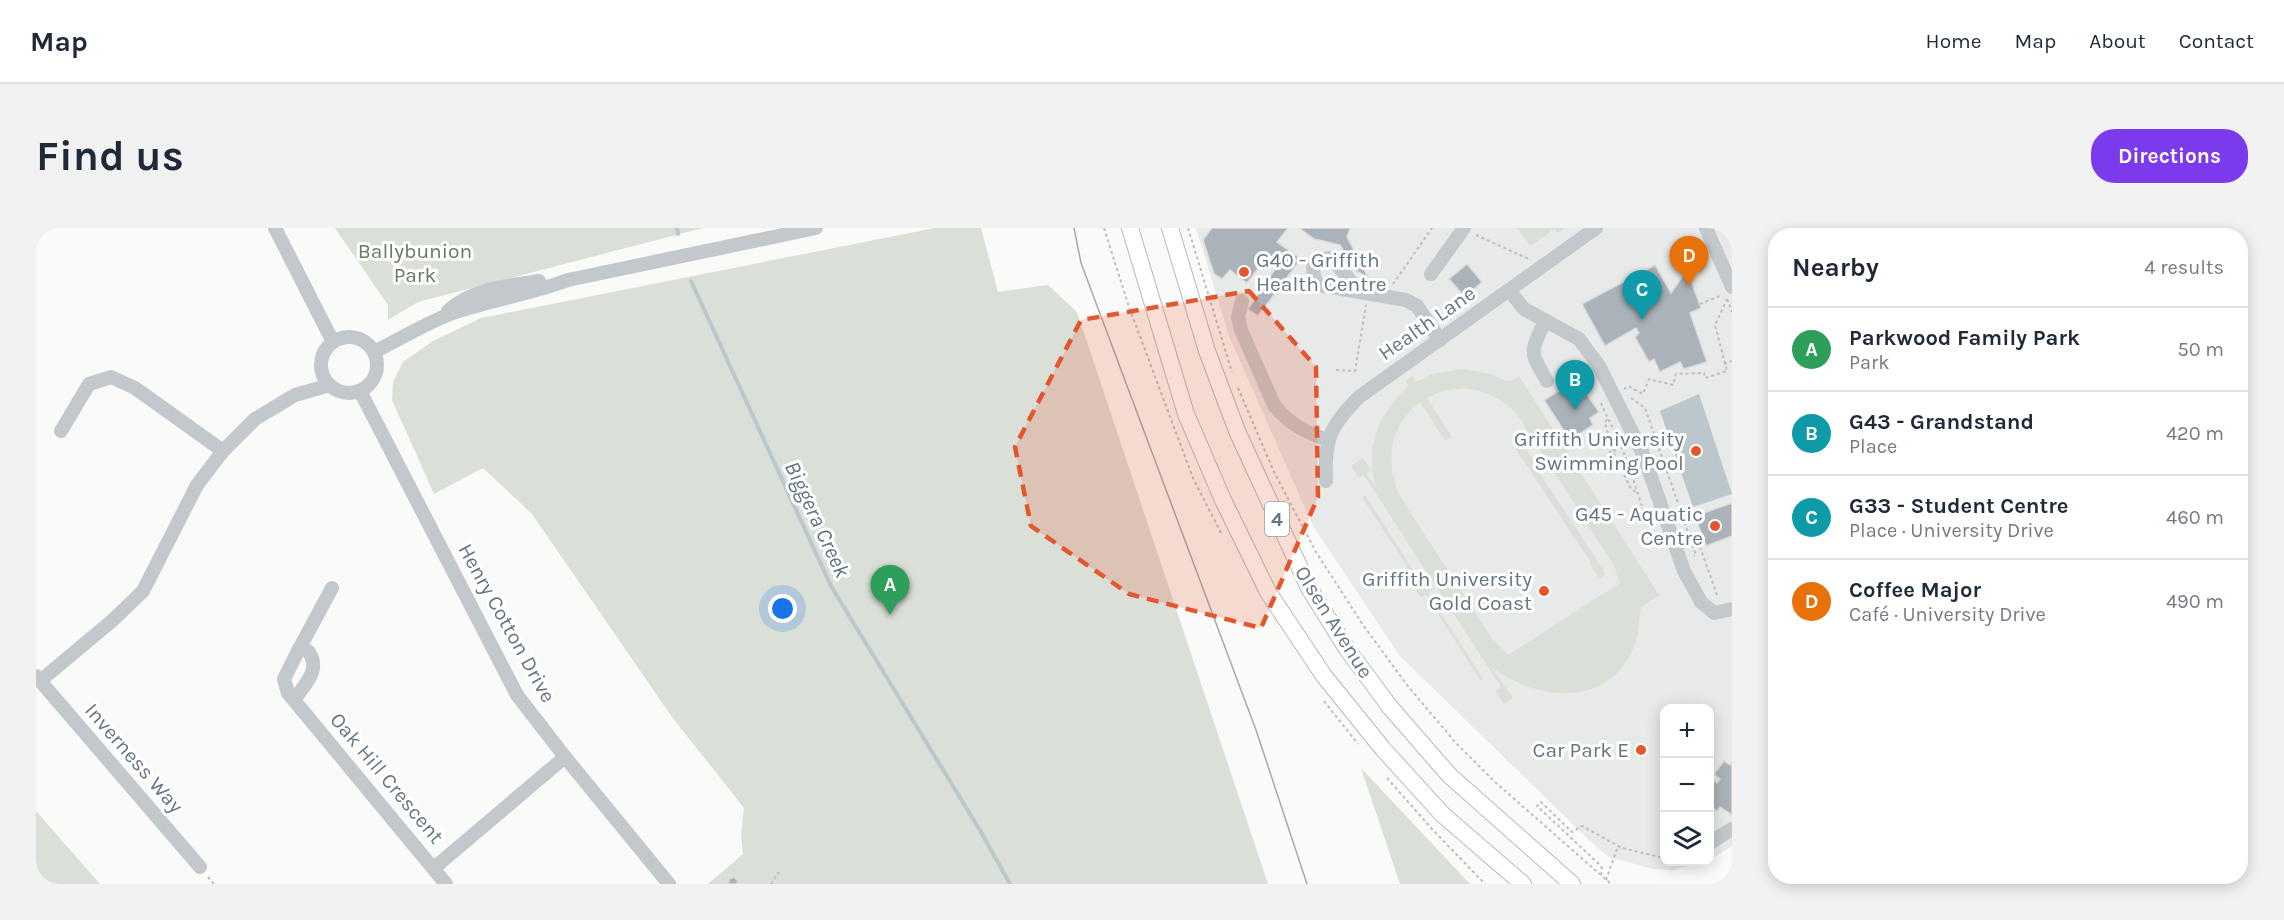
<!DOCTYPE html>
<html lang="en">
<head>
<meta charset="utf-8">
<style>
  :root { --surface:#fff; --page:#f2f2f3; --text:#1f2937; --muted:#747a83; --line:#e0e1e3; --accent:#7c3aed }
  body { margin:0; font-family:Karla,sans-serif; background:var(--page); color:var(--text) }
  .controls { position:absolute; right:18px; bottom:18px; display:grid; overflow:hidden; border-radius:12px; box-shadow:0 3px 15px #0003 }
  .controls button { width:54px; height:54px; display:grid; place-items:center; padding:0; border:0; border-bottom:2px solid var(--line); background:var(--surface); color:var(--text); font:30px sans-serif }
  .you { position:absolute; left:747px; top:381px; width:21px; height:21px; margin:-15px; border:4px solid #fff; border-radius:50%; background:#1a73e8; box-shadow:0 0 0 9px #1a73e833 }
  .badge { display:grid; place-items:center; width:39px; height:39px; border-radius:50%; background:var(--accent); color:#fff; font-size:20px; font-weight:700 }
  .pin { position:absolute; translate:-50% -50px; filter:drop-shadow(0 2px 3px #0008) }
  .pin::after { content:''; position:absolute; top:32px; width:21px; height:18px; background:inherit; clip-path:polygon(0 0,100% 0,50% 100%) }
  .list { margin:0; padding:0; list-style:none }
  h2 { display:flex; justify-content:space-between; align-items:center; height:78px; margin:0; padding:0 24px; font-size:26px }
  h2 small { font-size:20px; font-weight:400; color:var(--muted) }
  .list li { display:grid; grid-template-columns:39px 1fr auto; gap:18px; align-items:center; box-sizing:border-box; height:84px; padding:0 24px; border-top:2px solid var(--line) }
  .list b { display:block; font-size:22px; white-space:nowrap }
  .list p { margin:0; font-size:20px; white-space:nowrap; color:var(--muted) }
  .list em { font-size:20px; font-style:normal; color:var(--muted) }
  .icon { flex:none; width:33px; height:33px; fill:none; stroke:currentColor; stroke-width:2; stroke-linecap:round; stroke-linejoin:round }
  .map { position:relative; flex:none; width:1696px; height:656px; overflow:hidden; border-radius:24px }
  header { display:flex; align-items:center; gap:36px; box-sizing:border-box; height:84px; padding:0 30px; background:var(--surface); border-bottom:2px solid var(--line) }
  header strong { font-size:28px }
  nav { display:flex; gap:33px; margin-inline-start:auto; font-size:21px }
  .intro { display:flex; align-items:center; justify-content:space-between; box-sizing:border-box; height:144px; padding:0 36px }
  h1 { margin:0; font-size:42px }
  .button { padding:15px 27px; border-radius:24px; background:var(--accent); color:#fff; font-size:21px; font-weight:700 }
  main { display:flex; gap:36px; padding:0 36px }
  aside { flex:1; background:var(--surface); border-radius:24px; box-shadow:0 3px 15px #0003 }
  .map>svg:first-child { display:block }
  .built { fill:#e8e9e9 }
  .green { fill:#dadfd7; fill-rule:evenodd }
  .water { fill:#bbc7cb }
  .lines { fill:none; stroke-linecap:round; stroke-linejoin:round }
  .stream { stroke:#bbc7cb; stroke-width:4 }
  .building { fill:#aab3b9; stroke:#dcdcda; stroke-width:1.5 }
  .major-casing { stroke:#b5babe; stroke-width:18 }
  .path { stroke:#bbbfc2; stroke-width:2; stroke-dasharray:3 3; stroke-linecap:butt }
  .minor { stroke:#c3c8cc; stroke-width:14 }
  .major { stroke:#fff; stroke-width:16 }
  .tram { stroke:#a2aab0; stroke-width:1.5 }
  .marked { fill:#e4572e; fill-opacity:0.2; stroke:#e4572e; stroke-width:4.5; stroke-dasharray:12 8; stroke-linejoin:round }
  .poi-dot { fill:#e4572e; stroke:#fff; stroke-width:2 }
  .labels { text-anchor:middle; stroke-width:6; stroke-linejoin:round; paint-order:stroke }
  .shield { fill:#fff; stroke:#939fa8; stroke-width:1.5 }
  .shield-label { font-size:20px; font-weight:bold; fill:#657683 }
  .park-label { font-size:21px; fill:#687a64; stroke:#fff }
  .poi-label { font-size:21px; fill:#657683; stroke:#fff; text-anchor:end }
  .street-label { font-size:21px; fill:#657683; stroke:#fff }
  .water-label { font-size:22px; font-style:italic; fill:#60757c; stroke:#fff }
</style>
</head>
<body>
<header>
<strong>Map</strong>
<nav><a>Home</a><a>Map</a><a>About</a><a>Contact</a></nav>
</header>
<div class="intro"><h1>Find us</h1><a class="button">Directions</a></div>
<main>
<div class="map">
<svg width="1696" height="656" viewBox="0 0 1696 656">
  <rect width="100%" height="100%" fill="#fafaf8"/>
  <!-- built -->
  <polygon class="built" points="1160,0 1696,0 1696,618 1674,632 1674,481 1628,481 1628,634 1668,634 1638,642 1617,641 1573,629 1556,615 1364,428 1277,298 1193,108"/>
  <!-- green -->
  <g class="green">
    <polygon points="299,0 667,0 382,74 352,92 352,77"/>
    <polygon points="899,0 945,0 962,64 1012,57 1041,84 1232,656 672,656 707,626 705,607 708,580 636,489 496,286 447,240 398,266 356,172 357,154 367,134 397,113 445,90"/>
    <polygon points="1481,0 1529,0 1522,5 1518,1 1495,18"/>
    <path d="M1424 141 1451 145 1473 154 1483 148 1623 367 1605 379C1602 392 1604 403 1599 416 1574 482 1502 473 1455 439L1477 470 1468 476 1460 463 1465 459 1328 247 1323 250 1315 238 1327 230 1335 242 1330 246 1340 259C1328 220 1343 184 1373 158L1370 153 1376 148 1380 154 1397 146ZM1429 160C1451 163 1466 171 1481 186L1577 336 1584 355 1472 427 1455 409 1365 270C1348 236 1353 198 1384 174L1409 213 1416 209 1391 170 1406 163Z"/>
    <polygon points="1487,217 1498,233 1497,235 1570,346 1563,350 1553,334 1554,333 1480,221"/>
    <polygon points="1329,267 1382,350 1387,348 1396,362 1392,365 1447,451 1445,453 1390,367 1385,369 1375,355 1380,352 1326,269"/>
    <polygon points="1325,540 1434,656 1364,656"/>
    <polygon points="0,583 64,656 0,656"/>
  </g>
  <!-- water -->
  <polygon class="water" points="1663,166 1696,266 1657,279 1624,183"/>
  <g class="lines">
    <!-- stream -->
    <g class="stream">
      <polyline points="641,0 642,6"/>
      <polyline points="655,53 795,358 945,604 974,656"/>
    </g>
  </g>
  <!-- building -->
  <g class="building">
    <polygon points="1176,0 1252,0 1241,14 1265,31 1222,88 1212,81 1240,40 1229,31 1211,55 1194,42 1186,51 1178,46 1167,12"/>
    <polygon points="1263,0 1314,0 1311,9 1332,49 1320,43 1304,17 1278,11"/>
    <polygon points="1431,36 1446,54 1429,69 1413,51"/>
    <polygon points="1619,37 1635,65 1651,42 1665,80 1654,85 1671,134 1648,141 1644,134 1624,144 1618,131 1613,134 1599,109 1603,105 1600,100 1569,118 1546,76"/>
    <polygon points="1541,152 1563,184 1554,190 1557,197 1534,212 1508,172"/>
    <polygon points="1696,275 1696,308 1670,318 1659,288"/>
    <polygon points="1688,533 1694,537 1696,534 1696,587 1684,579 1681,583 1674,578 1674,553 1675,550 1681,555 1684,551 1678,546"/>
    <polygon points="698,649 702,653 701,656 692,656 693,651"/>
  </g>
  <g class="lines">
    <defs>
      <g id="major">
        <polyline points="1094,0 1150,186 1187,272 1232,364 1288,448 1347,521 1407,587 1487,656"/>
        <polyline points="1134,0 1171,123 1201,203 1273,360 1311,421 1354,479 1413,547 1536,656"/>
      </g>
    </defs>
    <!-- major casing -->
    <use href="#major" class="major-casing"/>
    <!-- path -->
    <g class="path">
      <polyline points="1068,0 1093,79 1157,250 1185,305"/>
      <polyline points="1152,0 1196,144"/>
      <polyline points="1440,7 1495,32"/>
      <polyline points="1645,20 1645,27 1652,40"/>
      <polyline points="1357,56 1396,0"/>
      <polyline points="1691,71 1696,84"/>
      <polyline points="1664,76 1686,67"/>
      <polyline points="1688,136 1696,133"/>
      <polyline points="1300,142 1319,143 1330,77"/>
      <polyline points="1202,160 1238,244 1280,324 1327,397 1371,457 1419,514 1459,554 1575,656"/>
      <polyline points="1588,161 1592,158 1607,166 1613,151 1637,157 1640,146 1668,145 1669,150 1691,143 1679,97 1691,71"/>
      <polyline points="1595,170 1609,180 1660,327 1658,328"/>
      <path d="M1565 175C1570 189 1580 204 1586 220 1596 246 1604 273 1613 299"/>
      <polyline points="1571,191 1569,195 1578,226 1595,261 1600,264"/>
      <polyline points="1561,202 1575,225 1585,219"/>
      <polyline points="1664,319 1682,370"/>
      <polyline points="1288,473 1322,516"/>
      <polyline points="1351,550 1396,601 1449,656"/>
      <polyline points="1565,647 1566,641 1564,637 1501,578 1505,574 1536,604 1546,598 1586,620 1628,630"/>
      <polyline points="172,649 178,656"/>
      <polyline points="1570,652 1582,618"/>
      <polyline points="735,656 743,644"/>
    </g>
    <!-- minor -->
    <g class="minor">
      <polyline points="239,0 297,114"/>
      <polyline points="1670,0 1696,59"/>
      <polyline points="1395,46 1428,0"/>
      <polyline points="1473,62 1488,81 1543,111 1563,138 1607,226 1648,343 1665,374 1678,385 1696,381"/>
      <path d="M1324 64C1313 53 1305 38 1293 30L1283 32 1277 40 1278 49 1283 57 1370 72 1381 78 1404 112"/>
      <path d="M1206 73 1202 89 1205 102 1238 177C1252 196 1270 204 1291 212"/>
      <path d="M412 83C435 61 473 57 503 53"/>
      <path d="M1509 92C1495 126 1492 121 1511 153"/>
      <circle cx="313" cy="137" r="28"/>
      <path d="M338 124C364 111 390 95 417 85 455 72 495 66 532 52L780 0"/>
      <polyline points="324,163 481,467 529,529 633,656"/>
      <polyline points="25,203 53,156 75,149 99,160 187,223"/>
      <path d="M1290 253C1288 212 1294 198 1323 169L1560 0"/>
      <polyline points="263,421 296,360"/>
      <polyline points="0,448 164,639"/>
      <polyline points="4,453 77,392 107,363 161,257 187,223 219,191 259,167 294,157"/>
      <path d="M258 472C269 456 286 441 272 423L263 421 248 451 252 465 410 656"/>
      <polyline points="1674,615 1696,601"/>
      <polyline points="398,640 529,529"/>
    </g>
    <!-- major -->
    <use href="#major" class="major"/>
    <!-- tram -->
    <polyline class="tram" points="1038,0 1045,35 1220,502 1271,656"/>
  </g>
  <!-- marked area -->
  <path class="marked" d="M1213 63 1280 139 1282 269 1225 400 1093 366 995 298 979 219 1045 92Z"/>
  <!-- markers -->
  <g class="poi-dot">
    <circle cx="1208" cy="44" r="6"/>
    <circle cx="1660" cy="223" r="6"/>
    <circle cx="1679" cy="298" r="6"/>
    <circle cx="1508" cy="363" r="6"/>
    <circle cx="1605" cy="522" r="6"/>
  </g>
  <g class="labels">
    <!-- shield labels -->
    <rect class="shield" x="1229" y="274" width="24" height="34" rx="4.5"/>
    <g class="shield-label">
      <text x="1241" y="298">4</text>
    </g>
    <!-- park labels -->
    <g class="park-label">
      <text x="379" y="30">Ballybunion<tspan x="379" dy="24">Park</tspan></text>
    </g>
    <!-- poi labels -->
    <g class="poi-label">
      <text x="1220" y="39" text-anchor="start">G40 - Griffith<tspan x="1220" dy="24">Health Centre</tspan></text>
      <text x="1648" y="218">Griffith University<tspan x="1648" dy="24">Swimming Pool</tspan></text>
      <text x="1667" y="293">G45 - Aquatic<tspan x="1667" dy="24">Centre</tspan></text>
      <text x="1496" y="358">Griffith University<tspan x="1496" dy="24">Gold Coast</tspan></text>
      <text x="1593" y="529">Car Park E</text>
    </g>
    <!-- street labels -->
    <g class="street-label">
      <text transform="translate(1391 95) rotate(-35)" y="7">Health Lane</text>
      <text transform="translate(1298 394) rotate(58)" y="7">Olsen Avenue</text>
      <text transform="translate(471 395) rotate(61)" y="7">Henry Cotton Drive</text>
      <text transform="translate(98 530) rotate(49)" y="7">Inverness Way</text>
      <text transform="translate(351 550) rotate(50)" y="7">Oak Hill Crescent</text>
    </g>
    <!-- water labels -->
    <g class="water-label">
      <text transform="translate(782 291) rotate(65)" y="8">Biggera Creek</text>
    </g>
  </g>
</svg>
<div class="controls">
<button>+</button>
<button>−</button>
<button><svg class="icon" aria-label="layers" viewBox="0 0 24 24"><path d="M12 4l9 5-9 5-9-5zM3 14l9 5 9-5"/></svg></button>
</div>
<div class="you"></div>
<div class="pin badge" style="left:854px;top:387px;background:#2e9e5b">A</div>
<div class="pin badge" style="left:1539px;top:182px;background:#0f9aa8">B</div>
<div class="pin badge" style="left:1606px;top:92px;background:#0f9aa8">C</div>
<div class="pin badge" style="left:1653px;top:58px;background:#e8710a">D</div>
</div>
<aside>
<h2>Nearby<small>4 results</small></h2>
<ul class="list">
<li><span class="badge" style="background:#2e9e5b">A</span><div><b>Parkwood Family Park</b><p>Park</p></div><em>50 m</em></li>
<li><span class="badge" style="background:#0f9aa8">B</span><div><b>G43 - Grandstand</b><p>Place</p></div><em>420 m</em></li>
<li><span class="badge" style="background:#0f9aa8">C</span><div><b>G33 - Student Centre</b><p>Place · University Drive</p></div><em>460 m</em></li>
<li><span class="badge" style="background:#e8710a">D</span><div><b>Coffee Major</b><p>Café · University Drive</p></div><em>490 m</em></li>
</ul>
</aside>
</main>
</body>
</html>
